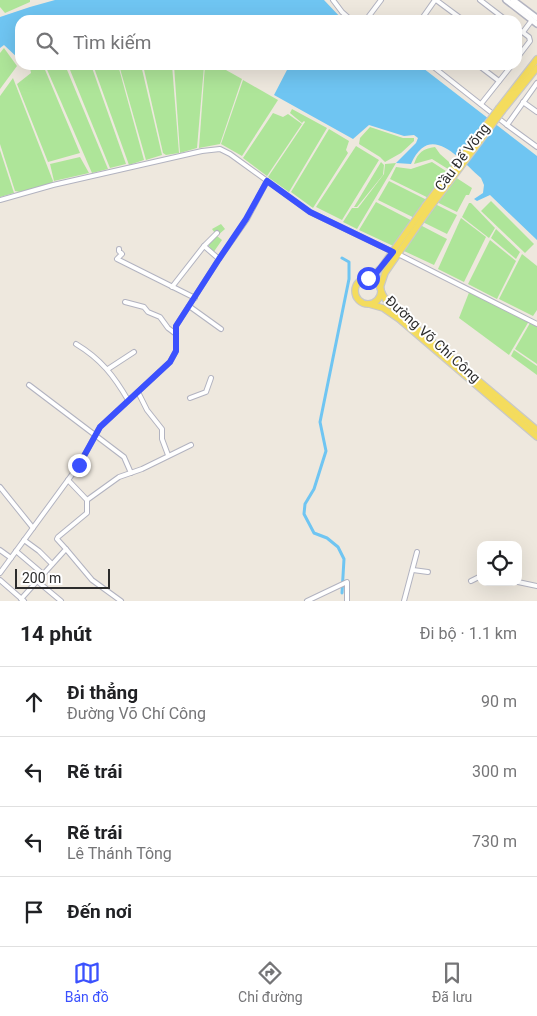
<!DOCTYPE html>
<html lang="vi">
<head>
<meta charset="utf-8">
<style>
  :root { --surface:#fff; --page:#f2f2f2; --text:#202124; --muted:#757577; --line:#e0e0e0; --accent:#3b51fe }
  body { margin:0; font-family:Roboto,sans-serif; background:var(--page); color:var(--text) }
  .controls { position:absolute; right:15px; bottom:15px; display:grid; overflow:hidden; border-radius:10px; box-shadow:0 5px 20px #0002 }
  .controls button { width:45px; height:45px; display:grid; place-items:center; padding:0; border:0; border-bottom:1px solid var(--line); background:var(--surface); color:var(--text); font:25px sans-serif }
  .scale { position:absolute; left:15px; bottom:12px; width:95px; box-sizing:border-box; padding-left:5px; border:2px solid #2c2c2c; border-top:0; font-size:14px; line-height:18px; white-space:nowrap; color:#2c2c2c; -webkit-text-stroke:4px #fff; paint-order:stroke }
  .stop { position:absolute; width:15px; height:15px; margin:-11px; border:4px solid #3b51fe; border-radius:50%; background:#fff }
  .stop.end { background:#3b51fe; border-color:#fff; box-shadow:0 1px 5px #0008 }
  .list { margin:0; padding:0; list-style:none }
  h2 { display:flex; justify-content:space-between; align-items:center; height:65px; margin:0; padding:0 20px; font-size:21px }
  h2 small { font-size:16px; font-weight:400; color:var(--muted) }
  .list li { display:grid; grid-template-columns:32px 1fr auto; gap:15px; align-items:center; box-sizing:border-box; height:70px; padding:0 20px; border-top:1px solid var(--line) }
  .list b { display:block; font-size:19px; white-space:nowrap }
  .list p { margin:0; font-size:16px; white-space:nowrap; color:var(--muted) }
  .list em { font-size:16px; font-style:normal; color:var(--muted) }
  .icon { flex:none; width:28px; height:28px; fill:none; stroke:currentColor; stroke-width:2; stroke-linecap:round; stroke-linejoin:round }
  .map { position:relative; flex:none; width:537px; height:601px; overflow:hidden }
  .search { position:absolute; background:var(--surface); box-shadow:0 5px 20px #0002; left:15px; right:15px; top:15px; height:55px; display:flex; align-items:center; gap:12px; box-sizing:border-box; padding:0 18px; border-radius:15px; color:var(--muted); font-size:19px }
  .sheet { height:345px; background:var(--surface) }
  nav { display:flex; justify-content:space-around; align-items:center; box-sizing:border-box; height:70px; border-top:1px solid var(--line); background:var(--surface); font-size:14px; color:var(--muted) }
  nav a { display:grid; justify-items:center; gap:2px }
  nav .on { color:var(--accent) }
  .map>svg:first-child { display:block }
  .green { fill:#aee599 }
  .water { fill:#6fc5f2 }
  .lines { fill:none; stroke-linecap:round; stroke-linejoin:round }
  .canal { stroke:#6fc5f2; stroke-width:3 }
  .minor-casing { stroke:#b2b3c0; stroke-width:6 }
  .secondary-casing { stroke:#b2b3c0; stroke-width:8 }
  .primary-casing { stroke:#c8c8c8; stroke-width:8 }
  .minor { stroke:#fff; stroke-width:4 }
  .secondary { stroke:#fff; stroke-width:5 }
  .primary { stroke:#f4dc5d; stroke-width:5.5 }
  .primary-bridge-casing { stroke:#c8c8c8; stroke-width:8; stroke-linecap:butt }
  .primary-bridge { stroke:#f4dc5d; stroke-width:5.5 }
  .route { stroke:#3b51fe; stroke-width:6 }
  .labels { text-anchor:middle; stroke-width:4; stroke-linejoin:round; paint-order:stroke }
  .street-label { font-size:14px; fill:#2c2c2c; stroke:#fff }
</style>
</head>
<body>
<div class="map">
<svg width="537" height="601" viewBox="0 0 537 601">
  <rect width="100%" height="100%" fill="#eee8de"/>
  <!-- green -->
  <g class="green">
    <polygon points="0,0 30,0 30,2 5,13 0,7"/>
    <polygon points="4,48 17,66 0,89 0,53"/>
    <polygon points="43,65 80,153 48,162 17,84 31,73 30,68"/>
    <polygon points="45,65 65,65 108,169 92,173"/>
    <polygon points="68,65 91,65 126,164 110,168"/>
    <polygon points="93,65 118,65 144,160 129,165"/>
    <polygon points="119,65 141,65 162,155 146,160"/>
    <polygon points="143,65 172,65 179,153 166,155 163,153"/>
    <polygon points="174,65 204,66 197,148 180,153"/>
    <polygon points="205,65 217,65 242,79 220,144 199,148"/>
    <polygon points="13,78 53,181 52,183 20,192 15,191 0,144 0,96"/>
    <polygon points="243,80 278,100 242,156 221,144"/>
    <polygon points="292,109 327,128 289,192 268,177 305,122 304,121 302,123 290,113"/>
    <polygon points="273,113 283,117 288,114 302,124 267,176 243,158"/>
    <polygon points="370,127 403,138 414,138 414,141 401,153 385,162 380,157 359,144 360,138"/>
    <polygon points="329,129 349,141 346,150 348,153 313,208 291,192"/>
    <polygon points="356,146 379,160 342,220 316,207"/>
    <path d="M435 147 440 154 458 170 459 176 432 159 414 164C418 152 423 149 435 147Z"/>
    <polygon points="0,150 14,193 0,197"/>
    <polygon points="80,157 89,173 54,181 50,164"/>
    <polygon points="381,162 384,165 383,175 357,207 354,207"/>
    <polygon points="432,162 472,188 469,195 466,195 457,212 390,179 396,167 411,169"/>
    <polygon points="396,163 357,229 343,222 352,208 358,208 384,174 385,164"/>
    <polygon points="389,181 457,215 447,234 378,200"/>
    <polygon points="491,201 534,244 525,253 481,211"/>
    <polygon points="376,202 447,239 434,265 359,230"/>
    <polygon points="469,203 471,203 495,228 489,238 462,217"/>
    <polygon points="461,218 486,237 464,282 438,269"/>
    <polygon points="221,224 225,229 217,236 222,240 213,253 208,244 217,236 212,229"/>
    <polygon points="496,229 520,252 516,259 491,238"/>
    <polygon points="490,240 516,261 497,299 468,284"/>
    <polygon points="522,254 537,266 537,310 533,316 499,299"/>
    <polygon points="470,290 529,321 509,355 459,318"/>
    <polygon points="530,323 537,326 537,364 515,349"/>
    <polygon points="514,350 537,366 537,375 511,356"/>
  </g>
  <!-- water -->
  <g class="water">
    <polygon points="55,0 324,0 343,20 20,20 20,60 4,45 0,48 0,17 30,7"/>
    <path d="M285 65H419L537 156V240L490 195 477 201 474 199 483 193 484 185 481 178C459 159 430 121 411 164L396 163 416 143 418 138 414 135 404 136 369 125 353 139 274 95 288 68Z"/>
  </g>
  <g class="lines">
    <!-- canal -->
    <polyline class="canal" points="342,593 344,559 338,547 327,538 314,533 304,514 305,504 314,489 326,451 320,422 349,279 349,262 342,258"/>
    <defs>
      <g id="minor">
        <polyline points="333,0 342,12 351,20"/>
        <polyline points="436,0 463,20"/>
        <polyline points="480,0 506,20"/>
        <polyline points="366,20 381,0"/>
        <polyline points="421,20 435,0"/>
        <polyline points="517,28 529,37 530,41 517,58"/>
        <polyline points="523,32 532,20"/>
        <polyline points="431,65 507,125 537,147"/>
        <polyline points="478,65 499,81"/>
        <polyline points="523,102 537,112"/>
        <polyline points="481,104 512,65"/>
        <polyline points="507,125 537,83"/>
        <polyline points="0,200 53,185 202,151 220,149 230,154 310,212 393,252"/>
        <polyline points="204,246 219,259"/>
        <polyline points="119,249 119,251 122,254 117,259 195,298"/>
        <polyline points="398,254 537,324"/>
        <polyline points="172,287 204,246 217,233"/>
        <polyline points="125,302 144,307 148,312 160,317 168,328 176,334"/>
        <polyline points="189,306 221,329"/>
        <path d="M76 344C101 359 114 376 128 400"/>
        <polyline points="108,369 134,352"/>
        <polyline points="29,385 124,457 131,473"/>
        <polyline points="138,392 147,410 162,429 162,439 168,455"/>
        <polyline points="190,398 206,392 211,378"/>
        <polyline points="68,480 87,500"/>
        <polyline points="0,487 33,528"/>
        <polyline points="24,540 39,551 52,564"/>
        <polyline points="66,549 92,580 121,601"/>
        <polyline points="0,550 11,558"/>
        <polyline points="16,551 43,574"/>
        <polyline points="413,570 428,572"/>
        <polyline points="0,573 79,465 100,427 170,362 176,351 176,326 219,259 247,219 267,181"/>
        <polyline points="0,580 24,601"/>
        <polyline points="37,581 61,601"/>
        <polyline points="471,581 481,576"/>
        <polyline points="518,582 537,586"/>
        <polyline points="21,599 66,549 57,539 58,537 87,513 87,500 119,477 142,469 191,445"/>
        <polyline points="307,601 347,582 347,601"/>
        <polyline points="404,601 417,552"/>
      </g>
      <g id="secondary">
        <polyline points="506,0 537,24"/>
        <polyline points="513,0 537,18"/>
      </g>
      <g id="primary">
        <polyline points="499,108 537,59"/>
        <polyline points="503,110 537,68"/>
        <polyline points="429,209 385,273 380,288 383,295 387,302 415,327 537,430"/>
        <circle cx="368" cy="291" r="13"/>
        <polyline points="364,279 372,276 381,268 425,206"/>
        <polyline points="369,304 383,308 399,319 537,437"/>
      </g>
    </defs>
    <!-- minor casing -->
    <use href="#minor" class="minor-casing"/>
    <!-- secondary casing -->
    <use href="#secondary" class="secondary-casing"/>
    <!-- primary casing -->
    <use href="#primary" class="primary-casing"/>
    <!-- minor -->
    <use href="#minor" class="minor"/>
    <!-- secondary -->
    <use href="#secondary" class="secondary"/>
    <!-- primary -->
    <use href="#primary" class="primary"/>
    <defs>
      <g id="primary-bridge">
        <polyline points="425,206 499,108"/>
        <polyline points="429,209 503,110"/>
      </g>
    </defs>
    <!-- primary-bridge casing -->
    <use href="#primary-bridge" class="primary-bridge-casing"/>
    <!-- primary-bridge -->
    <use href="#primary-bridge" class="primary-bridge"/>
  </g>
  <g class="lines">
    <!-- route -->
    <polyline class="route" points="79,465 100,427 170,362 176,351 176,326 219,259 246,219 267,181 310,212 393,252 377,272 364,279 368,278"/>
  </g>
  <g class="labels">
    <!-- street labels -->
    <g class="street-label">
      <text transform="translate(462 157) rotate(-53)" y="5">Cầu Đế Võng</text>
      <text transform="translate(433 339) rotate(42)" y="5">Đường Võ Chí Công</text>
    </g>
  </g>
</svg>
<div class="controls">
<button><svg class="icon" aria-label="locate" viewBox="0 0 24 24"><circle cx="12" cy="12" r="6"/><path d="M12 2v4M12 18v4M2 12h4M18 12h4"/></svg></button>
</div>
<div class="scale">200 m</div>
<div class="stop" style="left:368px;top:278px"></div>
<div class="stop end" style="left:79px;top:465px"></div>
<div class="search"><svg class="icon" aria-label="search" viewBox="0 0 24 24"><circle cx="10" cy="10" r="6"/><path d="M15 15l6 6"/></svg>Tìm kiếm</div>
</div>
<section class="sheet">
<h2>14 phút<small>Đi bộ · 1.1 km</small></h2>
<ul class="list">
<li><svg class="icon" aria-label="ahead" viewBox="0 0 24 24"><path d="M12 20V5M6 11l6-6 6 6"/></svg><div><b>Đi thẳng</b><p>Đường Võ Chí Công</p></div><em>90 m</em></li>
<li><svg class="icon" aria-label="left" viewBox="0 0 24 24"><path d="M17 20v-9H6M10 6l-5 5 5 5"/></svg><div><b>Rẽ trái</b></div><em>300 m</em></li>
<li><svg class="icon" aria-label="left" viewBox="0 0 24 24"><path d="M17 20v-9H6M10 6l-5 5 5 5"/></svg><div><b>Rẽ trái</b><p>Lê Thánh Tông</p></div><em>730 m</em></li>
<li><svg class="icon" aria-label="arrive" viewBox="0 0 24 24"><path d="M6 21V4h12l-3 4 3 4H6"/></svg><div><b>Đến nơi</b></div></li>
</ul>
</section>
<nav>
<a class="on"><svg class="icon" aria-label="map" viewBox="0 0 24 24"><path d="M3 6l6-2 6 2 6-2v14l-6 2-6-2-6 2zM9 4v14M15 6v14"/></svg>Bản đồ</a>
<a><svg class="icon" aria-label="directions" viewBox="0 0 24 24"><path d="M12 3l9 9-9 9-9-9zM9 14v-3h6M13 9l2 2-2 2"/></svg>Chỉ đường</a>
<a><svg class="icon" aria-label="saved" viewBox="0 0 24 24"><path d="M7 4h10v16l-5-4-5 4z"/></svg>Đã lưu</a>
</nav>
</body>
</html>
